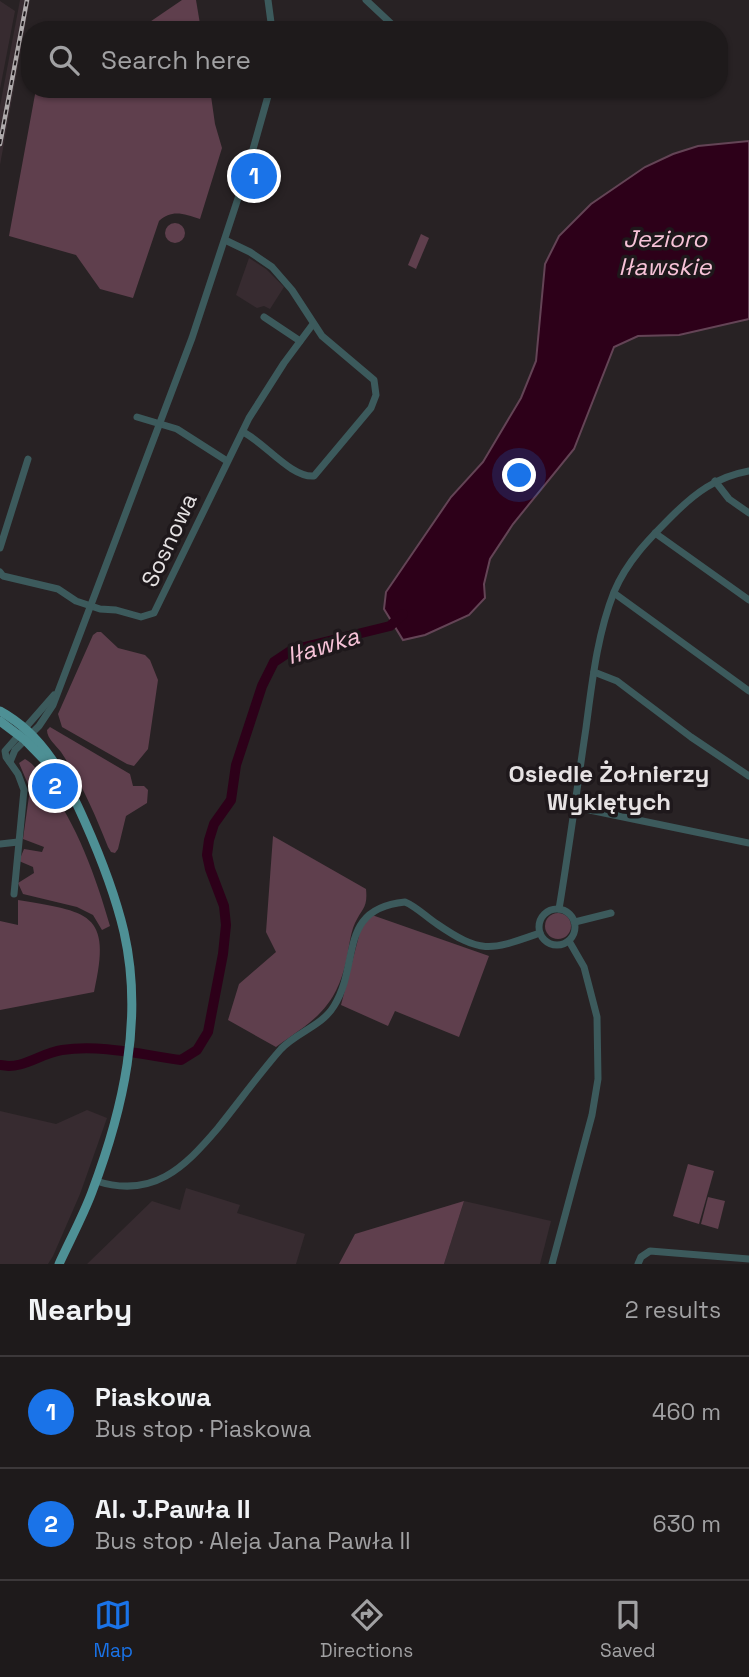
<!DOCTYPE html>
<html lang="en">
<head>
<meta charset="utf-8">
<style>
  :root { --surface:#1e1a1b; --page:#2b2728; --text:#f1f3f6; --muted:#a1a1a3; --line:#3c383a; --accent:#1a73e8 }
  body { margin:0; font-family:"Space Grotesk",sans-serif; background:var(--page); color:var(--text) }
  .you { position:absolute; left:520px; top:476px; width:24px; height:24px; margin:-18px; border:5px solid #fff; border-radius:50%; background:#1a73e8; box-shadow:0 0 0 10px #1a73e833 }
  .badge { display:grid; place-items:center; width:46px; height:46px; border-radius:50%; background:var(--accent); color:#fff; font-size:23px; font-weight:700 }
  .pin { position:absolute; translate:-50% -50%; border:4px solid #fff; box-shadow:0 2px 7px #0006 }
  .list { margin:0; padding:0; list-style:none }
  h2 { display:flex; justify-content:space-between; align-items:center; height:91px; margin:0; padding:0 28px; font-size:30px }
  h2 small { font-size:23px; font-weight:400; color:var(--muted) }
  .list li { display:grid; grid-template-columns:46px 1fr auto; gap:21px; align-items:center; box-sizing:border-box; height:112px; padding:0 28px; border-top:2px solid var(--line) }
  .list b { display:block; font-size:26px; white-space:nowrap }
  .list p { margin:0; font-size:23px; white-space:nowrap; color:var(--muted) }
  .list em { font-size:23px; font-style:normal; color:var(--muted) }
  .icon { flex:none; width:38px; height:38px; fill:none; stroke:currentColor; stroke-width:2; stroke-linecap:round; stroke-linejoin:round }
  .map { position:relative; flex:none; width:749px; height:1264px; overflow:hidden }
  .search { position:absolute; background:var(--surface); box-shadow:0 2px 5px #0004; left:21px; right:21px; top:21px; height:77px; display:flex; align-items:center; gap:18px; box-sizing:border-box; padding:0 24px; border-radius:28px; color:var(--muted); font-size:26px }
  .sheet { height:315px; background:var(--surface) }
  nav { display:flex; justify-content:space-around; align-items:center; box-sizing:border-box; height:98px; border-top:2px solid var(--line); background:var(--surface); font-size:19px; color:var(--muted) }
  nav a { display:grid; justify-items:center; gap:4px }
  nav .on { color:var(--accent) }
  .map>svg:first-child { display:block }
  .built { fill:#372b30 }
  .green { fill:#5f3f4d }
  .water { fill:#2d0019; stroke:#644456; stroke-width:2 }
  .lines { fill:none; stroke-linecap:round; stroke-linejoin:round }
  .river { stroke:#2d0019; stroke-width:10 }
  .minor { stroke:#3c5a5c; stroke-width:7 }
  .major { stroke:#4e9095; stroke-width:9 }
  .rail-casing { stroke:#afabac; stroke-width:4.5 }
  .rail { stroke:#1e181b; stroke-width:2; stroke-dasharray:5; stroke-linecap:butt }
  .labels { text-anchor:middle; stroke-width:7; stroke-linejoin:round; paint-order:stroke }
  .street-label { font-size:23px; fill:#e6e2e3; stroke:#1e181b }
  .water-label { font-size:24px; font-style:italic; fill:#f7c3d8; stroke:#1e181b }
  .neighbourhood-label { font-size:24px; font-weight:bold; fill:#e6e2e3; stroke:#1e181b }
</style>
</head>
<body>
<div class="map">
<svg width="749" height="1264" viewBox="0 0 749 1264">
  <rect width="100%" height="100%" fill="#282224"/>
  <!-- built -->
  <g class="built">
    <polygon points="20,0 30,0 0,165 0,106"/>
    <polygon points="0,1 15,11 0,89"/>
    <polygon points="249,258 266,269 284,287 270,309 264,306 257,308 236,295"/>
    <polygon points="87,1110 107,1118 80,1194 53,1256 48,1264 0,1264 0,1111 56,1124"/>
    <polygon points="186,1188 240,1205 237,1213 305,1234 296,1264 87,1264 152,1201 180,1210"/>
    <polygon points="464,1201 551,1221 540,1264 444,1264"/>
  </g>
  <!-- green -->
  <g class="green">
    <polygon points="182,0 196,0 201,30 138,30"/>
    <path d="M36 89H210L215 124 222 148 200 219C184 214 172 209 159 221L133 298 100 289 76 255 9 236Z"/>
    <circle cx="175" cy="233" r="10"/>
    <polygon points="421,234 429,238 416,269 408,265"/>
    <polygon points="97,632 101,632 118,648 145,655 150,660 158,680 148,749 134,766 127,764 62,727 58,714 93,635"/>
    <path d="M50 727 130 774 133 786H144L148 790 147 803 126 816 118 849 115 853 111 852 108 847C95 814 81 782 61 752 56 745 47 739 47 730Z"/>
    <path d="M25 759C36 765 39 774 46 783 77 824 96 877 110 926L102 930 93 915 77 907 23 894 18 883 34 873 33 867 19 861 24 849 42 852 44 847 23 839 30 789 19 763Z"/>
    <path d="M273 836 366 889C368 908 362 908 355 923 349 936 349 953 345 966 333 1011 312 1021 276 1047L228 1020 239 984 276 952 266 932Z"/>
    <path d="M18 900C87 912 113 911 94 992L0 1010V921L18 925Z"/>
    <circle cx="558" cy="926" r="13"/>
    <polygon points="372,915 489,956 459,1037 395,1011 388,1026 341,1005 361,928"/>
    <polygon points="688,1164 714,1171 699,1224 673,1216"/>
    <polygon points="708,1197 725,1201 718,1229 701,1224"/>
    <polygon points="464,1201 444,1264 339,1264 355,1234"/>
  </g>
  <!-- water -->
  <polygon class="water" points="749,141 749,319 679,335 638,336 614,347 574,449 513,524 490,559 484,584 485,598 469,615 425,635 403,640 384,609 386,592 451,497 483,462 521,398 536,361 545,264 559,236 591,204 645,167 673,154 698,146"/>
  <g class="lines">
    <!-- river -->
    <path class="river" d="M0 1065C24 1070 40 1053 62 1050 101 1044 143 1055 181 1060L197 1050 208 1032 223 954 226 925 224 906 210 869 207 855 209 840 214 824 231 800 236 765 262 686 274 662 292 650 390 626 403 614"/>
    <!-- minor -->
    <g class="minor">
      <polyline points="268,0 272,30"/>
      <polyline points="366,0 398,30"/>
      <path d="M225 240 250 252 272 267 292 290 322 336 374 380 376 395 371 408 314 476C291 478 264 442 243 432"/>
      <polyline points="264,317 300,341"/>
      <polyline points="137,417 177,429 227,461"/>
      <polyline points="715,481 729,499 749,513"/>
      <polyline points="655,533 749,600"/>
      <polyline points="0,548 28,459"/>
      <polyline points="0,572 3,576 58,589 76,601 100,609 116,610 141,617 154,613 249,418 284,363 313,324"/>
      <polyline points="614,593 749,691"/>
      <polyline points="594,672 617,681 691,737 749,776"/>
      <polyline points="10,762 15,750 39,726 53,705 192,338 246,174 270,89"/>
      <polyline points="575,807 749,843"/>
      <polyline points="0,844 18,842"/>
      <polyline points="14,894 24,790 18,774 6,757 5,751 54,695"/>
      <circle cx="557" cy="927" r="18"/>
      <path d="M559 909C569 849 577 788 586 728 592 683 597 635 614 592 627 561 649 539 672 516 695 493 716 477 749 471"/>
      <polyline points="575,922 611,913"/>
      <path d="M96 1181C153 1199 184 1168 218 1128 239 1102 259 1074 281 1049 297 1032 322 1026 334 1006 361 962 337 909 405 902 417 907 426 917 437 924 482 955 491 950 540 933"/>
      <polyline points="552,1264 592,1115 598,1079 597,1017 584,967 569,941"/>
      <polyline points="638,1264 641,1257 650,1251 749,1259"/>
    </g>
    <!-- major -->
    <g class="major">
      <path d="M0 711C44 735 66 779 85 822 101 858 115 894 124 932 144 1020 123 1110 92 1192 83 1216 70 1240 59 1264"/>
      <polyline points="0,721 25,740 55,771"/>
    </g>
    <defs>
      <polyline id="rail" points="0,144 27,0"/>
    </defs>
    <!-- rail casing -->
    <use href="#rail" class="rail-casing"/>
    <!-- rail -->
    <use href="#rail" class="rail"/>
  </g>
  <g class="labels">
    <!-- street labels -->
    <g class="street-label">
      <text transform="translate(169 540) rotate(-65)" y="8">Sosnowa</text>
    </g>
    <!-- water labels -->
    <g class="water-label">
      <text x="665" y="247">Jezioro<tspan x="665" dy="28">Iławskie</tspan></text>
      <text transform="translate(323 646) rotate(-17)" y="8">Iławka</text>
    </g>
    <!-- neighbourhood labels -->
    <g class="neighbourhood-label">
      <text x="609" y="782">Osiedle Żołnierzy<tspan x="609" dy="28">Wyklętych</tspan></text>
    </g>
  </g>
</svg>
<div class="you"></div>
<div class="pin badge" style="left:254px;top:176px">1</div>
<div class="pin badge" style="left:55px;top:786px">2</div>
<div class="search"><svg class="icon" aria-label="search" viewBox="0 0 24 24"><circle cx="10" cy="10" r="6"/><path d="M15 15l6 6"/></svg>Search here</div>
</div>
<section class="sheet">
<h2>Nearby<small>2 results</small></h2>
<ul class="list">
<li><span class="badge">1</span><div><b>Piaskowa</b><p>Bus stop · Piaskowa</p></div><em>460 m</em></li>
<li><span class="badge">2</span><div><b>Al. J.Pawła II</b><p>Bus stop · Aleja Jana Pawła II</p></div><em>630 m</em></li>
</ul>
</section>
<nav>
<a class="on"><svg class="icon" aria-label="map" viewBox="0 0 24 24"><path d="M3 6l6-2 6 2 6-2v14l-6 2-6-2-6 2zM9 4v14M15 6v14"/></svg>Map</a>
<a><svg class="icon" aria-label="directions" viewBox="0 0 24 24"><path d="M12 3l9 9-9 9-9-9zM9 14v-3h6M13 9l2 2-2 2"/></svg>Directions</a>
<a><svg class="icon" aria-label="saved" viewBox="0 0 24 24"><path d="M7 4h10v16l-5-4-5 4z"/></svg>Saved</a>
</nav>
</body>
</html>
